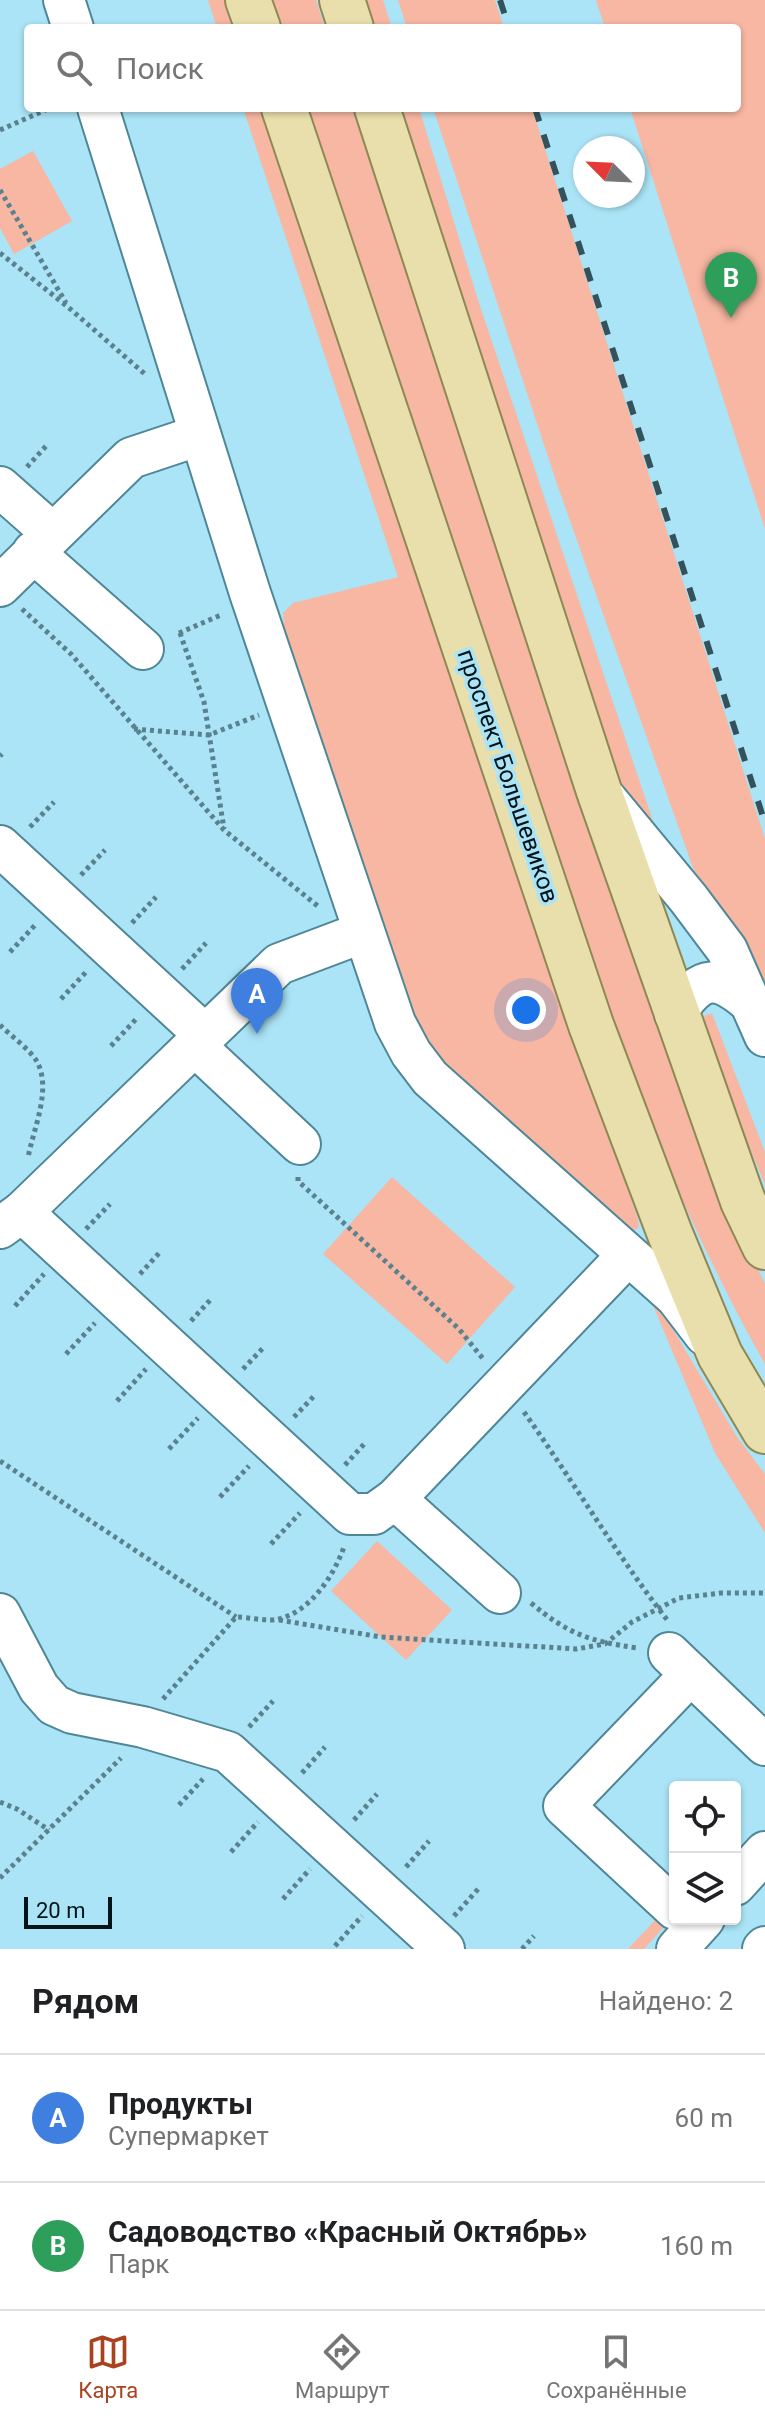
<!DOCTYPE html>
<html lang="ru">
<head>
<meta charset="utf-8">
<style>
  :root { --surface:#fff; --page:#f6f6f6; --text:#202124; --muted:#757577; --line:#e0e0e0; --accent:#a9421f }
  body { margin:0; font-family:Roboto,sans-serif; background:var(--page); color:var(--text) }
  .controls { position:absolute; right:24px; bottom:24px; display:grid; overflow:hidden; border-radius:8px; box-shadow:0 2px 6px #0004 }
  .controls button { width:72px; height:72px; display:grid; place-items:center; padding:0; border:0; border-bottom:2px solid var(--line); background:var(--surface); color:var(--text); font:40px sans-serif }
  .compass { position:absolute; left:573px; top:136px; width:72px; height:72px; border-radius:50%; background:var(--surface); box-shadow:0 2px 6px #0004; rotate:294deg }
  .scale { position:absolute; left:24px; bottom:20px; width:88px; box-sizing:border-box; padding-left:8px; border:4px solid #001319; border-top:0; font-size:22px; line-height:28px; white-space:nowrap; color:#001319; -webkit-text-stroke:6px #aae4f6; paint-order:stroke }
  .you { position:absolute; left:526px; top:1010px; width:28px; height:28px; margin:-20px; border:6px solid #fff; border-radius:50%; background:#1a73e8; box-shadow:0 0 0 12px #1a73e833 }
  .badge { display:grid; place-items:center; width:52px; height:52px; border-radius:50%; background:var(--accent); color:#fff; font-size:26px; font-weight:700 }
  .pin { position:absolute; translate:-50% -66px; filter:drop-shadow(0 2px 4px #0008) }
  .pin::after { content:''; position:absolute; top:42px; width:28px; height:24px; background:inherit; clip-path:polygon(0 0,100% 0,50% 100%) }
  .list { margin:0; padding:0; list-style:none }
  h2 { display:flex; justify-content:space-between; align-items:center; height:104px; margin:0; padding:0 32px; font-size:34px }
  h2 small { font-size:26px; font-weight:400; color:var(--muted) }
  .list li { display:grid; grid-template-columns:52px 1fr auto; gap:24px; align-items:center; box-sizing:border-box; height:128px; padding:0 32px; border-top:2px solid var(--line) }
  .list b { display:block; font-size:30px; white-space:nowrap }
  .list p { margin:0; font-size:26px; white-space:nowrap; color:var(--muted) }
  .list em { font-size:26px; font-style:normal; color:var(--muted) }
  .icon { flex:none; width:44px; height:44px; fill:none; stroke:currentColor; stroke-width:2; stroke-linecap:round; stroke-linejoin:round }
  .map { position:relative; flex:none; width:765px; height:1949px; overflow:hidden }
  .search { position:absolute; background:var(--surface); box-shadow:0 2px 6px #0004; left:24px; right:24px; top:24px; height:88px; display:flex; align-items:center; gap:20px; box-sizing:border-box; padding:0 28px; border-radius:8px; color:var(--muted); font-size:30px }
  .sheet { height:360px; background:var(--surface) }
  nav { display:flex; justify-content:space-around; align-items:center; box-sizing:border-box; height:112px; border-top:2px solid var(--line); background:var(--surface); font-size:22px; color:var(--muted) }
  nav a { display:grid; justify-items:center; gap:4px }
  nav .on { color:var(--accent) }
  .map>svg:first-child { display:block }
  .green { fill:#f7b7a2 }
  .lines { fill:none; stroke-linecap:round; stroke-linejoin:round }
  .minor-casing { stroke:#4f8797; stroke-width:44 }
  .major-casing { stroke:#8e8954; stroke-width:48 }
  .path { stroke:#5a818e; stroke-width:5; stroke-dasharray:4 4; stroke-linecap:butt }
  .minor { stroke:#fff; stroke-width:40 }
  .major { stroke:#e9dfac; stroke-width:44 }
  .rail { stroke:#33525b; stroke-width:6; stroke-dasharray:14 14; stroke-linecap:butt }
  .labels { text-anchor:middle; stroke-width:7; stroke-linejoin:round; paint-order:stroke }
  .street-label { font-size:24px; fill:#001319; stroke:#aae4f6 }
</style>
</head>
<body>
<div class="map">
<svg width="765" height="1949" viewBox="0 0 765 1949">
  <rect width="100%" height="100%" fill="#aae4f6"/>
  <!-- green -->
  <g class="green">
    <polygon points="208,0 233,0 241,28 217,28"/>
    <polygon points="269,0 316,0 325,28 278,28"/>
    <polygon points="359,0 383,0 392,28 368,28"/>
    <polygon points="398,0 495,0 504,28 407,28"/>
    <polygon points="596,0 765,0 765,529 630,108 737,108 737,28 605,28"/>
    <polygon points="243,108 267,108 462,702 638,1219 639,1227 632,1232 625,1232 423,1044 284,628 283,613 293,603 398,577"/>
    <path d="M305 108H352L674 1073 720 1190 765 1284V1364C654 1168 585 953 515 741 445 530 375 319 305 108Z"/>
    <polygon points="394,108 419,108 478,300 661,845 624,804"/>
    <polygon points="433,108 532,108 765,839 765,1000 723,917 693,868 557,484"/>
    <polygon points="33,151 72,221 14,254 0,228 0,169"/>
    <polygon points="712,1013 765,1152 765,1184 736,1116 701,1017"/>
    <polygon points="392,1177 515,1287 447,1364 323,1254"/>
    <polygon points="656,1301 737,1437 765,1474 765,1533 715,1453 652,1303"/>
    <polygon points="377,1541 452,1610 406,1660 331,1591"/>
    <polygon points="658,1917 666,1925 644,1949 628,1949"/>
  </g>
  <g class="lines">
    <defs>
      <g id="minor">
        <polyline points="64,0 73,28"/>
        <polyline points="98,108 250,593 395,1023 411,1053 430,1078 676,1297 705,1335"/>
        <polyline points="0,487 52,533"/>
        <polyline points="33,552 143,649"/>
        <polyline points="0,586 131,458 200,435"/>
        <polyline points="606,799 688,898 727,950 765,1036"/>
        <polyline points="0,846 205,1035"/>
        <path d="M675 1014C702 972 718 975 753 1005"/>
        <polyline points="194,1045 300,1144"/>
        <polyline points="22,1212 350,1514 374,1514 395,1499 627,1256"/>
        <polyline points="0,1228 22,1212 279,964 364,932"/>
        <polyline points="395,1499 500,1593"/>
        <polyline points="0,1614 39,1688 54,1705 72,1713 143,1727 228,1752 444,1949"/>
        <polyline points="669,1653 765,1745"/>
        <polyline points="735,1885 765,1852"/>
        <polyline points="675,1909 564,1806 691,1674"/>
        <polyline points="677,1949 704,1919"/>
        <polyline points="763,1949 765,1947"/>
      </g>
      <g id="major">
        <polyline points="248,0 258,28"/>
        <polyline points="342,0 351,28"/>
        <polyline points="284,108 591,1025 670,1234 720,1355 765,1431"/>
        <polyline points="377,108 599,791 743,1201 765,1247"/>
      </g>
    </defs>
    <!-- minor casing -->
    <use href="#minor" class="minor-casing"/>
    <!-- major casing -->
    <use href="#major" class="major-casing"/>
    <!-- path -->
    <g class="path">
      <polyline points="0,130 50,108"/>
      <polyline points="0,190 66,303"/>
      <polyline points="0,253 68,307 146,375"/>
      <polyline points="27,467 47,445"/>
      <polyline points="22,609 71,654 224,830 319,907"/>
      <polyline points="179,633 221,615"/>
      <polyline points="180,633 204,702 224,829"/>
      <polyline points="134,729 209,735 259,715"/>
      <polyline points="0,756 2,754"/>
      <polyline points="30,827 54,802"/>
      <polyline points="81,875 105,850"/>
      <polyline points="132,923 156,897"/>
      <polyline points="10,952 37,923"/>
      <polyline points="182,969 206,943"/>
      <polyline points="61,999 87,971"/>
      <path d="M0 1025C11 1036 27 1047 36 1060 53 1088 33 1129 28 1158"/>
      <polyline points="111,1046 138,1017"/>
      <polyline points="298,1177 298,1181 459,1329 484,1360"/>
      <polyline points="86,1229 110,1204"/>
      <polyline points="140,1274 161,1251"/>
      <polyline points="15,1306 44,1274"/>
      <polyline points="191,1321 212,1298"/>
      <polyline points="66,1354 95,1323"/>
      <polyline points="243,1369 264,1347"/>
      <polyline points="117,1401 146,1369"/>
      <path d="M524 1412C573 1481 616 1554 668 1621"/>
      <polyline points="294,1417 315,1395"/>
      <polyline points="169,1449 198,1418"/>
      <polyline points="0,1461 236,1617"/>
      <polyline points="345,1465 366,1442"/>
      <polyline points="220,1497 249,1466"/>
      <polyline points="271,1544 300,1513"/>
      <path d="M531 1603C568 1634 589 1641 637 1648"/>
      <polyline points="279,1620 381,1637 576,1649 605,1644 632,1622 679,1598 721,1593 765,1593"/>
      <path d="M163 1699 236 1617C249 1617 267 1622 279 1619 311 1611 334 1575 344 1547"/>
      <polyline points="249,1727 273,1701"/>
      <polyline points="302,1773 325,1747"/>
      <polyline points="0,1802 17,1809 49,1830"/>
      <polyline points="179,1805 203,1779"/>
      <polyline points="354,1820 377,1794"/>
      <polyline points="231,1852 258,1822"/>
      <polyline points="406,1867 429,1841"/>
      <polyline points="0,1878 121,1758"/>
      <polyline points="283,1899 310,1869"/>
      <polyline points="454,1916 480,1887"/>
      <polyline points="335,1946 362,1916"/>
      <polyline points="522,1949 534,1936"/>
    </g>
    <!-- minor -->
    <use href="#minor" class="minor"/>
    <!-- major -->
    <use href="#major" class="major"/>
    <!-- rail -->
    <g class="rail">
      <polyline points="500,0 509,28"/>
      <polyline points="535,108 765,823"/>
    </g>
  </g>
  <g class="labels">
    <!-- street labels -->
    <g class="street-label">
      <text transform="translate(508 776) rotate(71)" y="8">проспект Большевиков</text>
    </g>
  </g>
</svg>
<div class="controls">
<button><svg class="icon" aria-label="locate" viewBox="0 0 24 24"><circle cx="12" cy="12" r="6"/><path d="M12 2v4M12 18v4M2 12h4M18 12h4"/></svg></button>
<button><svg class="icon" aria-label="layers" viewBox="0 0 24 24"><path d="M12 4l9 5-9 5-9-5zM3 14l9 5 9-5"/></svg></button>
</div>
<svg class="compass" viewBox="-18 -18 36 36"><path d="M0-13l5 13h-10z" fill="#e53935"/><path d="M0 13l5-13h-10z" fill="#757577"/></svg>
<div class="scale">20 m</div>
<div class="you"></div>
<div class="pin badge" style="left:257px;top:1034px;background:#3f7fe0">A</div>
<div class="pin badge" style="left:731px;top:318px;background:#2e9e5b">B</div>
<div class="search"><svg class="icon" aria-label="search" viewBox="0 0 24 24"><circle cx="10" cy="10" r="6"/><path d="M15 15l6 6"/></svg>Поиск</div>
</div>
<section class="sheet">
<h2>Рядом<small>Найдено: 2</small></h2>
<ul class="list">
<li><span class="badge" style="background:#3f7fe0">A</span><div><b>Продукты</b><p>Супермаркет</p></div><em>60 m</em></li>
<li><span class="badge" style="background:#2e9e5b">B</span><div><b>Садоводство «Красный Октябрь»</b><p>Парк</p></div><em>160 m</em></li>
</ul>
</section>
<nav>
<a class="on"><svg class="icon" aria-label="map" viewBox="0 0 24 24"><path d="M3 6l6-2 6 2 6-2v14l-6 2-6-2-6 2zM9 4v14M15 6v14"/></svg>Карта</a>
<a><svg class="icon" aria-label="directions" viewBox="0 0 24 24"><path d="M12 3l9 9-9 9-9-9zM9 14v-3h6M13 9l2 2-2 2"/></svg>Маршрут</a>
<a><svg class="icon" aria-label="saved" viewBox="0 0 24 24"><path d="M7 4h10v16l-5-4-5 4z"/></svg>Сохранённые</a>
</nav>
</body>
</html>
